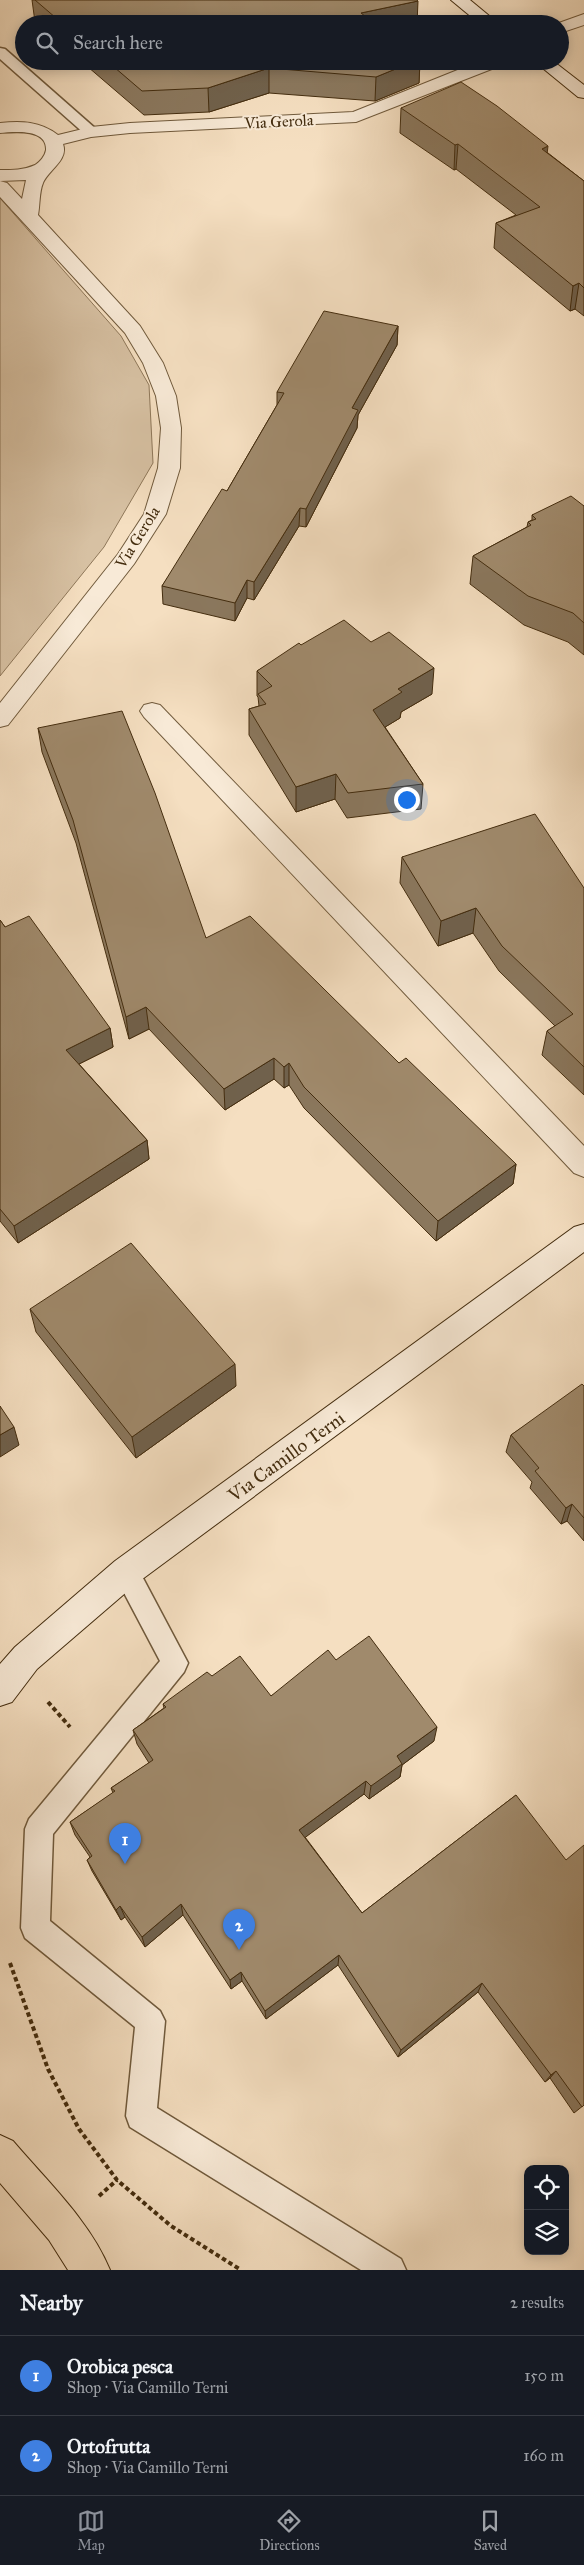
<!DOCTYPE html>
<html lang="en">
<head>
<meta charset="utf-8">
<style>
  :root { --surface:#171b24; --page:#242831; --text:#f1f3f6; --muted:#9ea1a6; --line:#363941; --accent:#8c9099 }
  body { margin:0; font-family:"IM FELL Great Primer",serif; background:var(--page); color:var(--text) }
  .controls { position:absolute; right:15px; bottom:15px; display:grid; overflow:hidden; border-radius:10px; box-shadow:0 2px 12px #0003 }
  .controls button { width:45px; height:45px; display:grid; place-items:center; padding:0; border:0; border-bottom:1px solid var(--line); background:var(--surface); color:var(--text); font:25px sans-serif }
  .you { position:absolute; left:406px; top:799px; width:18px; height:18px; margin:-12px; border:4px solid #fff; border-radius:50%; background:#1a73e8; box-shadow:0 0 0 8px #1a73e833 }
  .badge { display:grid; place-items:center; width:32px; height:32px; border-radius:50%; background:var(--accent); color:#fff; font-size:16px; font-weight:700 }
  .pin { position:absolute; translate:-50% -41px; filter:drop-shadow(0 1px 2px #0008) }
  .pin::after { content:''; position:absolute; top:26px; width:18px; height:15px; background:inherit; clip-path:polygon(0 0,100% 0,50% 100%) }
  .list { margin:0; padding:0; list-style:none }
  h2 { display:flex; justify-content:space-between; align-items:center; height:65px; margin:0; padding:0 20px; font-size:21px }
  h2 small { font-size:16px; font-weight:400; color:var(--muted) }
  .list li { display:grid; grid-template-columns:32px 1fr auto; gap:15px; align-items:center; box-sizing:border-box; height:80px; padding:0 20px; border-top:1px solid var(--line) }
  .list b { display:block; font-size:19px; white-space:nowrap }
  .list p { margin:0; font-size:16px; white-space:nowrap; color:var(--muted) }
  .list em { font-size:16px; font-style:normal; color:var(--muted) }
  .icon { flex:none; width:28px; height:28px; fill:none; stroke:currentColor; stroke-width:2; stroke-linecap:round; stroke-linejoin:round }
  .map { position:relative; flex:none; width:584px; height:2270px; overflow:hidden }
  .search { position:absolute; background:var(--surface); box-shadow:0 2px 12px #0003; left:15px; right:15px; top:15px; height:55px; display:flex; align-items:center; gap:12px; box-sizing:border-box; padding:0 18px; border-radius:28px; color:var(--muted); font-size:19px }
  .sheet { height:225px; background:var(--surface) }
  nav { display:flex; justify-content:space-around; align-items:center; box-sizing:border-box; height:70px; border-top:1px solid var(--line); background:var(--surface); font-size:14px; color:var(--muted) }
  nav a { display:grid; justify-items:center; gap:2px }
  nav .on { color:var(--accent) }
  .map>svg:first-child { display:block }
  .green { fill:#d7c1a3; stroke:#8e7759 }
  .lines { fill:none; stroke-linecap:round; stroke-linejoin:round }
  .lane-casing { stroke:#705a3c; stroke-width:3 }
  .street-casing { stroke:#705a3c; stroke-width:2 }
  .secondary-casing { stroke:#442d0f; stroke-width:2 }
  .primary-casing { stroke:#442d0f; stroke-width:2 }
  .path { stroke:#442d0f; stroke-width:4; stroke-dasharray:4.5 3; stroke-linecap:butt }
  .lane { fill:#f8ead7; fill-rule:evenodd }
  .street { fill:#f8ead7; fill-rule:evenodd }
  .secondary { fill:#f8ead7; fill-rule:evenodd }
  .primary { fill:#f5dfc1; fill-rule:evenodd }
  .wall { fill:#8a775d; stroke:#442d0f }
  .shaded-wall { fill:#70614c; stroke:#442d0f }
  .building { fill:#a08a6c; stroke:#442d0f }
  .labels { text-anchor:middle; stroke-width:4; stroke-linejoin:round; paint-order:stroke }
  .far-street-label { font-size:16px; fill:#442d0f; stroke:#f8ead7 }
  .street-label { font-size:19px; fill:#442d0f; stroke:#f8ead7 }
</style>
</head>
<body>
<div class="map">
<svg width="584" height="2270" viewBox="0 0 584 2270">
  <rect width="100%" height="100%" fill="#f5dfc1"/>
  <filter id="stains"><feTurbulence type="fractalNoise" baseFrequency=".004" numOctaves="4"/><feColorMatrix values="0 0 0 0 .2 0 0 0 0 .09 0 0 0 0 .02 0 0 0 .5 -.17"/></filter>
  <radialGradient id="worn" r=".72"><stop offset=".6" stop-color="#630" stop-opacity="0"/><stop offset="1" stop-color="#630" stop-opacity=".3"/></radialGradient>
  <!-- green -->
  <polygon class="green" points="0,198 121,336 149,385 153,463 104,547 0,676"/>
  <g class="lines">
    <defs>
      <g id="lane">
        <polygon points="0,48 5,49 96,129 98,132 96,135 86,135 0,59"/>
        <polygon points="126,1559 135,1563 188,1663 184,1672 53,1834 50,1921 160,2011 165,2021 157,2108 401,2259 406,2270 361,2270 130,2127 126,2116 135,2027 25,1938 21,1928 25,1829 29,1819 160,1661 113,1572 117,1563"/>
      </g>
      <g id="street">
        <polygon points="584,14 584,25 560,33 560,24 556,24"/>
        <path d="M480 61H504L502 65 356 122 130 133 91 137 63 144C69 160 48 170 43 183 39 192 40 205 38 215L140 326 163 363 176 396 181 428 180 468 166 514 134 564 8 725 0 727V703L118 554 144 514 158 468 161 428 156 396 143 363 125 333 0 197V170C12 170 24 170 35 165 40 162 45 156 46 150 47 128 13 132 0 133V123C21 121 40 121 58 135L91 127 130 123 353 112ZM26 180 22 199 7 183 0 181Z"/>
        <polygon points="152,703 160,705 584,1146 584,1177 574,1173 144,717 140,711 144,705"/>
      </g>
      <g id="secondary">
        <polygon points="451,0 470,0 499,24 480,24"/>
        <polygon points="534,61 553,61 584,85 584,98 578,97"/>
        <polygon points="584,1224 584,1252 137,1583 37,1669 12,1702 0,1706 0,1664 15,1647 115,1561 574,1227"/>
      </g>
      <path id="primary" d="M0 2135 13 2141C47 2181 90 2221 110 2270H68L49 2240 0 2183Z"/>
    </defs>
    <!-- lane casing -->
    <use href="#lane" class="lane-casing"/>
    <!-- street casing -->
    <use href="#street" class="street-casing"/>
    <!-- secondary casing -->
    <use href="#secondary" class="secondary-casing"/>
    <!-- primary casing -->
    <use href="#primary" class="primary-casing"/>
    <!-- path -->
    <g class="path">
      <polyline points="48,1702 70,1727"/>
      <polyline points="10,1963 48,2069 79,2129 117,2180 171,2226 241,2270"/>
      <polyline points="99,2196 117,2180"/>
    </g>
    <!-- lane -->
    <use href="#lane" class="lane"/>
    <!-- street -->
    <use href="#street" class="street"/>
    <!-- secondary -->
    <use href="#secondary" class="secondary"/>
    <!-- primary -->
    <use href="#primary" class="primary"/>
  </g>
  <!-- wall -->
  <g class="wall">
    <polygon points="32,0 417,0 417,24 37,24 35,22"/>
    <polygon points="81,61 420,61 419,83 375,101 269,93 209,112 144,115"/>
    <polygon points="401,108 548,153 584,181 584,316 575,309 570,311 494,248 496,223 516,215 456,169 454,170 400,133"/>
    <polygon points="398,326 397,345 358,415 357,428 306,527 299,526 254,600 247,598 235,621 163,604 162,586 227,491 277,405 277,392"/>
    <polygon points="584,506 584,655 568,642 524,625 470,584 473,556 527,527 528,522 532,520 532,515"/>
    <polygon points="301,645 432,694 401,712 400,718 385,727 423,784 421,809 347,818 335,799 296,812 249,735 249,709 259,706 258,697 257,696 257,671"/>
    <polygon points="38,728 206,938 399,1063 516,1164 513,1184 436,1241 304,1108 289,1085 284,1088 274,1079 225,1110 149,1029 129,1039 76,843 42,752"/>
    <polygon points="402,857 584,888 584,1095 542,1055 547,1031 555,1026 499,971 473,933 438,946 400,883"/>
    <polygon points="0,920 5,927 110,1028 113,1047 79,1064 147,1140 149,1159 18,1243 0,1221"/>
    <polygon points="30,1309 236,1386 136,1458 36,1332"/>
    <polygon points="584,1386 584,1541 567,1521 561,1524 530,1488 532,1482 506,1452 511,1435"/>
    <polygon points="336,1660 434,1741 402,1765 400,1777 369,1799 364,1794 305,1837 362,1913 516,1795 584,2105 574,2113 550,2078 545,2082 478,1992 398,2057 338,1965 266,2019 242,1981 231,1989 183,1915 145,1947 125,1917 121,1920 92,1871 87,1860 90,1857 75,1835 70,1822 113,1793 111,1788 149,1763 137,1744 133,1730 164,1708 163,1704 212,1676 271,1696"/>
  </g>
  <!-- shaded-wall -->
  <g class="shaded-wall">
    <polygon points="418,1 417,24 361,24 361,13"/>
    <polygon points="415,61 420,61 419,83 375,101 376,77"/>
    <polygon points="269,68 269,93 209,112 208,88"/>
    <polygon points="458,144 456,169 454,170 455,145"/>
    <polygon points="548,146 545,171 542,149"/>
    <polygon points="579,283 575,309 570,311 573,286"/>
    <polygon points="398,326 397,345 358,415 357,428 306,527 306,509 352,408"/>
    <polygon points="300,508 299,526 254,600 254,582"/>
    <polygon points="247,580 247,598 235,621 235,603"/>
    <polygon points="434,668 432,694 401,712 400,718 372,735 373,710 398,689"/>
    <polygon points="336,774 335,799 296,812 296,787"/>
    <polygon points="476,908 473,933 438,946 441,921"/>
    <polygon points="146,1007 149,1029 129,1039 126,1017"/>
    <polygon points="110,1028 113,1047 69,1069 66,1050"/>
    <polygon points="274,1058 274,1079 225,1110 224,1089"/>
    <polygon points="289,1063 289,1085 284,1088 284,1067"/>
    <polygon points="147,1140 149,1159 18,1243 14,1226"/>
    <polygon points="516,1164 513,1184 436,1241 438,1221"/>
    <polygon points="235,1364 236,1386 136,1458 132,1437"/>
    <polygon points="14,1427 19,1445 0,1457 0,1435"/>
    <polygon points="572,1504 567,1521 561,1524 566,1508"/>
    <polygon points="437,1727 434,1741 402,1765 400,1777 369,1799 371,1786 397,1756"/>
    <polygon points="366,1781 364,1794 299,1842 299,1830"/>
    <polygon points="181,1904 183,1915 145,1947 142,1937"/>
    <polygon points="120,1906 125,1917 121,1920 116,1910"/>
    <polygon points="339,1955 338,1965 266,2019 265,2011"/>
    <polygon points="241,1972 242,1981 231,1989 230,1980"/>
    <polygon points="482,1983 478,1992 398,2057 401,2050"/>
    <polygon points="556,2071 550,2078 545,2082 551,2075"/>
  </g>
  <!-- building -->
  <g class="building">
    <polygon points="35,0 417,0 418,1 361,13 375,24 63,24"/>
    <polygon points="107,61 415,61 376,77 269,68 208,88 142,91"/>
    <polygon points="461,82 497,106 548,146 542,149 584,181 584,288 579,283 573,286 496,223 540,207 458,144 455,145 401,108"/>
    <polygon points="324,311 398,326 352,408 358,410 306,509 300,508 254,582 247,580 235,603 162,586 222,489 227,491 284,393 277,392"/>
    <polygon points="571,496 584,506 584,623 573,613 528,596 473,556 531,525 528,522 536,519 532,515"/>
    <polygon points="344,620 371,642 389,632 434,668 398,689 402,692 373,710 423,784 348,793 336,774 296,787 249,709 266,704 258,694 272,686 257,671 299,643 301,645"/>
    <polygon points="122,711 155,793 206,938 250,916 399,1063 406,1058 516,1164 438,1221 304,1087 289,1063 284,1067 274,1058 224,1089 146,1007 126,1017 73,820 38,728"/>
    <polygon points="535,814 584,888 584,1067 547,1031 573,1014 502,946 476,908 441,921 402,857"/>
    <polygon points="29,916 110,1028 66,1050 147,1140 14,1226 0,1209 0,920 5,927"/>
    <polygon points="131,1243 235,1364 132,1437 30,1309"/>
    <polygon points="582,1384 584,1386 584,1518 572,1504 566,1508 535,1471 539,1468 511,1435"/>
    <polygon points="0,1406 14,1427 0,1435"/>
    <polygon points="369,1636 437,1727 397,1756 402,1764 371,1786 366,1781 299,1830 362,1913 516,1795 566,1860 584,1845 584,2105 582,2107 556,2071 551,2075 482,1983 401,2050 339,1955 265,2011 241,1972 230,1980 181,1904 142,1937 120,1906 116,1910 87,1860 92,1856 70,1822 115,1791 111,1788 153,1760 133,1730 166,1707 163,1704 207,1672 212,1676 240,1656 271,1696 328,1650 336,1660"/>
  </g>
  <g class="labels">
    <!-- far-street labels -->
    <g class="far-street-label">
      <text transform="translate(279 121) rotate(-3)" y="6">Via Gerola</text>
      <text transform="translate(137 537) rotate(-58)" y="6">Via Gerola</text>
    </g>
    <!-- street labels -->
    <g class="street-label">
      <text transform="translate(286 1456) rotate(-36)" y="7">Via Camillo Terni</text>
    </g>
  </g>
  <rect width="100%" height="100%" filter="url(#stains)"/>
  <rect width="100%" height="100%" fill="url(#worn)"/>
</svg>
<div class="controls">
<button><svg class="icon" aria-label="locate" viewBox="0 0 24 24"><circle cx="12" cy="12" r="6"/><path d="M12 2v4M12 18v4M2 12h4M18 12h4"/></svg></button>
<button><svg class="icon" aria-label="layers" viewBox="0 0 24 24"><path d="M12 4l9 5-9 5-9-5zM3 14l9 5 9-5"/></svg></button>
</div>
<div class="you"></div>
<div class="pin badge" style="left:125px;top:1864px;background:#3f7fe0">1</div>
<div class="pin badge" style="left:239px;top:1950px;background:#3f7fe0">2</div>
<div class="search"><svg class="icon" aria-label="search" viewBox="0 0 24 24"><circle cx="10" cy="10" r="6"/><path d="M15 15l6 6"/></svg>Search here</div>
</div>
<section class="sheet">
<h2>Nearby<small>2 results</small></h2>
<ul class="list">
<li><span class="badge" style="background:#3f7fe0">1</span><div><b>Orobica pesca</b><p>Shop · Via Camillo Terni</p></div><em>150 m</em></li>
<li><span class="badge" style="background:#3f7fe0">2</span><div><b>Ortofrutta</b><p>Shop · Via Camillo Terni</p></div><em>160 m</em></li>
</ul>
</section>
<nav>
<a class="on"><svg class="icon" aria-label="map" viewBox="0 0 24 24"><path d="M3 6l6-2 6 2 6-2v14l-6 2-6-2-6 2zM9 4v14M15 6v14"/></svg>Map</a>
<a><svg class="icon" aria-label="directions" viewBox="0 0 24 24"><path d="M12 3l9 9-9 9-9-9zM9 14v-3h6M13 9l2 2-2 2"/></svg>Directions</a>
<a><svg class="icon" aria-label="saved" viewBox="0 0 24 24"><path d="M7 4h10v16l-5-4-5 4z"/></svg>Saved</a>
</nav>
</body>
</html>
